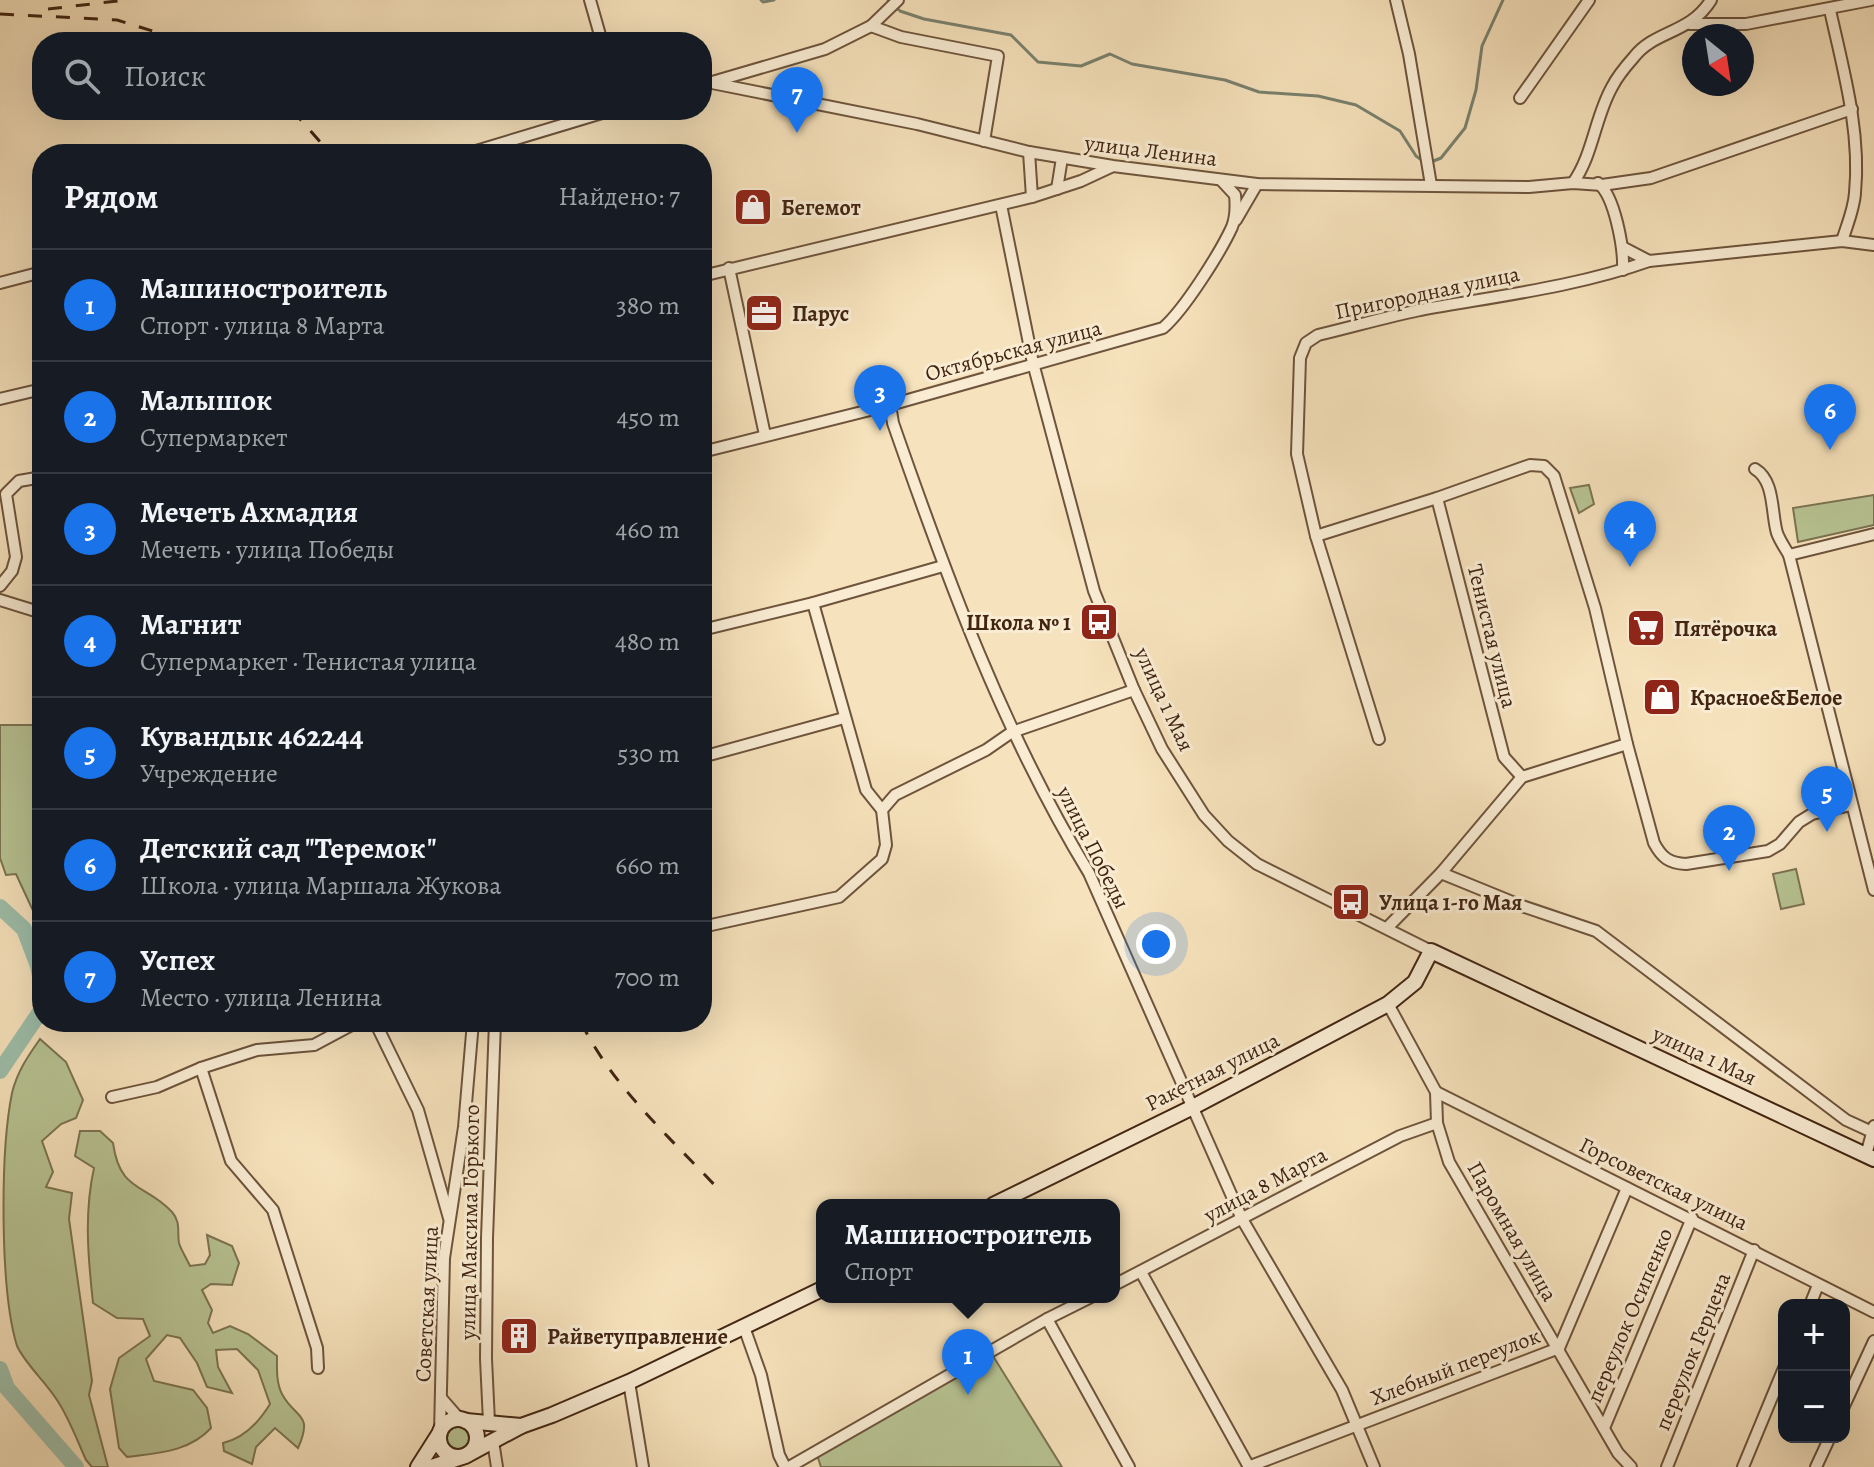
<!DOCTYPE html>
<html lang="ru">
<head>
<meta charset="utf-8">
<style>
  :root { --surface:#171b24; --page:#20242c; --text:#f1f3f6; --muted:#9ea1a6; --line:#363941; --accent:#1a73e8 }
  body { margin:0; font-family:Alegreya,serif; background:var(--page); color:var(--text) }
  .controls { position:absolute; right:24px; bottom:24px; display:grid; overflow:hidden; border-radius:16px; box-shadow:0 8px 32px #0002 }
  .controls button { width:72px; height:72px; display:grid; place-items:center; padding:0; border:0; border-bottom:2px solid var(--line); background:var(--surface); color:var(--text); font:40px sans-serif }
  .compass { position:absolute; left:1682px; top:24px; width:72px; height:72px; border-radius:50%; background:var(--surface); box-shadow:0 8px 32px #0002; rotate:150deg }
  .you { position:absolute; left:1156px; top:944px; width:28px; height:28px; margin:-20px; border:6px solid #fff; border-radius:50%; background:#1a73e8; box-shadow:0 0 0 12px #1a73e833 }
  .badge { display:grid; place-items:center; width:52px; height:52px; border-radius:50%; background:var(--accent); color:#fff; font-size:26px; font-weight:700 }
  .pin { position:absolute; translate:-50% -66px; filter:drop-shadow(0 2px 4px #0008) }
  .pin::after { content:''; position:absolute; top:42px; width:28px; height:24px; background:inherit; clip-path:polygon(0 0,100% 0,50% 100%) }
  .popup { position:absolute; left:816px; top:1199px; width:304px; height:104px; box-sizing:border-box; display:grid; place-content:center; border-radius:16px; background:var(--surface); filter:drop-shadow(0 2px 6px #0005); font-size:26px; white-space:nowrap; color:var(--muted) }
  .popup b { font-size:30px; color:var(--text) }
  .popup::after { content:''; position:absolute; left:50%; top:100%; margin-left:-16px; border:16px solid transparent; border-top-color:var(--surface) }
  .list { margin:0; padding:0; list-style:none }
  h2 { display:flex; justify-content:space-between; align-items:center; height:104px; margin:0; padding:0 32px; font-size:34px }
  h2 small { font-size:26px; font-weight:400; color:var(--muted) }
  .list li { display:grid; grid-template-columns:52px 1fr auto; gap:24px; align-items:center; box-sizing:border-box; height:112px; padding:0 32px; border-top:2px solid var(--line) }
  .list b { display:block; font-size:30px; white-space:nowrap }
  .list p { margin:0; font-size:26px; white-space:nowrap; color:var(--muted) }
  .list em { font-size:26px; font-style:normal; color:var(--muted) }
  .icon { flex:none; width:44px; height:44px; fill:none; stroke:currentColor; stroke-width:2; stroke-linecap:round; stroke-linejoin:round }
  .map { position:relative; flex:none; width:1874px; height:1467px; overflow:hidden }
  .search { position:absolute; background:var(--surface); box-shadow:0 8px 32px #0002; left:32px; top:32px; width:680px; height:88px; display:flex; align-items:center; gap:20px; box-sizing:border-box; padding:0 28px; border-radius:32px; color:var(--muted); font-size:30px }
  .panel { position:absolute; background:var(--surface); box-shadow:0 8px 32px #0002; left:32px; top:144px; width:680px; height:888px; border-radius:32px }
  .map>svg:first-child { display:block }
  .green { fill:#b8c494; stroke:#7c7453; stroke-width:2 }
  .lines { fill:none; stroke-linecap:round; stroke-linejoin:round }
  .stream { stroke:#79816e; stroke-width:3 }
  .river { stroke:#9ebfab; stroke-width:16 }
  .street-casing { stroke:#6e543c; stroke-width:14 }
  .secondary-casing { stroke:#412412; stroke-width:18 }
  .street { stroke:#f9ecd3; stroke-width:10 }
  .secondary { stroke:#f9ecd3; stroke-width:14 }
  .rail { stroke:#412412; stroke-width:3; stroke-dasharray:14 14; stroke-linecap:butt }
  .labels { text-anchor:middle; stroke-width:6; stroke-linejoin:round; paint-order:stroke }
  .street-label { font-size:22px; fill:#412412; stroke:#f9ecd3 }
  .poi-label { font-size:22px; font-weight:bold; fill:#412412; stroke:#f9ecd3; text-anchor:start }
</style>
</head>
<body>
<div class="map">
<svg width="1874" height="1467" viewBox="0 0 1874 1467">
  <rect width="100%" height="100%" fill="#f6e2bc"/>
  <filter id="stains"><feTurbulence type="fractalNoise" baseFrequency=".0025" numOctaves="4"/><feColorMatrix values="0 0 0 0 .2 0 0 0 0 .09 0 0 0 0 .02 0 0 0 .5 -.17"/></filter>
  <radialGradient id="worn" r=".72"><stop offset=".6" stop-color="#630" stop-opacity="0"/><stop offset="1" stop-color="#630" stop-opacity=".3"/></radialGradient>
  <!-- green -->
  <g class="green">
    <polygon points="1589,485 1594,504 1579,513 1570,488"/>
    <polygon points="1874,495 1874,525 1798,542 1793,508"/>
    <polygon points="0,725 42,725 42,930 16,874 6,875 0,858"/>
    <polygon points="1796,869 1804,904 1781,909 1773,874"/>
    <path d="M40 1039 66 1062 83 1100 76 1118 61 1124 42 1141 53 1172 46 1187 72 1193 69 1219 92 1381 89 1395 108 1467H92L86 1460C77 1440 69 1418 57 1400 45 1381 26 1365 17 1346 0 1291 0 1153 12 1093 17 1072 28 1056 40 1039Z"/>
    <path d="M80 1131H100L113 1143C120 1193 145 1183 172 1212 181 1222 177 1232 179 1243 181 1250 187 1259 190 1266L205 1264 210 1255 207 1235 232 1246 239 1263 232 1285 211 1284 202 1290 212 1310 208 1323 213 1333 230 1326 248 1334 277 1356C277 1367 276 1383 282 1394 295 1419 314 1412 298 1448L275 1428 256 1447 252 1464 224 1451 223 1443C245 1438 259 1422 270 1404L258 1370 237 1349 216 1350 218 1367 232 1393 207 1387 197 1363 180 1338 167 1335 146 1359 154 1381 193 1390 207 1408 211 1428C189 1452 158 1453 127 1457L119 1448 110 1389 119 1358 150 1336 143 1319 117 1318 93 1303C88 1257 84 1213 94 1168L75 1156Z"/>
    <polygon points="993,1356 1062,1467 821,1467 817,1455 847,1434"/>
    <circle cx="458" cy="1439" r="14"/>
  </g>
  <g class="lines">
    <!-- stream -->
    <g class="stream">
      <polyline points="761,0 763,2 774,0"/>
      <polyline points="888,0 900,11 924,19 1011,35 1038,62 1081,66 1110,54 1132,64 1225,80 1259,92 1318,96 1356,105 1400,131 1416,156 1423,161"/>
      <polyline points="1431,162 1441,158 1465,128 1476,90 1482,46 1503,0"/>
    </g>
    <!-- river -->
    <g class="river">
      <polyline points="0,907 24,929 38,966 42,987"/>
      <polyline points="0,1071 42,1009"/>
      <polyline points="0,1369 7,1388 76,1467"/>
    </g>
    <defs>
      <g id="street">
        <polyline points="590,0 602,42"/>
        <polyline points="1396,0 1409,54 1431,185"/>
        <path d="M1830 10C1843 69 1861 131 1855 193 1854 209 1847 225 1842 241"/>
        <polyline points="1690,24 1746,24 1871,0"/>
        <polyline points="871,26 901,37 998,56 984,141"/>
        <polyline points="712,83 917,124 1029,152 1113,166 1257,184 1529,187 1573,183 1602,185 1651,178 1852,109"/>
        <polyline points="702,85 825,49 871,26 898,0"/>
        <polyline points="1520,98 1589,0"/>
        <polyline points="1029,152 1032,197"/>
        <polyline points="466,154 612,110"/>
        <path d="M1573 183C1593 155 1595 117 1612 87 1617 77 1626 66 1634 57 1655 30 1690 34 1711 0"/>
        <path d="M1598 183C1615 196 1624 249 1623 270"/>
        <polyline points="1057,189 1062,158"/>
        <polyline points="1001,205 1033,363 1094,591 1134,690 1162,749 1204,815 1228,841 1257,864 1431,951"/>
        <polyline points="1236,220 1257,184"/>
        <polyline points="1624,248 1649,261"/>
        <polyline points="729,268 765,435"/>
        <polyline points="702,276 1032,197 1081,181 1111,167"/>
        <polyline points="0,283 42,272"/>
        <polyline points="0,399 42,389"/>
        <path d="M890 405 893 423C947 578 1003 732 1089 873L1242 1219 1342 1390 1374 1467"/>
        <path d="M702 452 890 405 1163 328C1184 310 1220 253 1232 227 1236 217 1236 205 1235 195L1222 181"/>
        <path d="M1755 469C1775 481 1771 512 1777 533 1780 541 1785 548 1789 555L1874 890"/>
        <polyline points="1437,498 1504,757 1522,777"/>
        <polyline points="1316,536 1379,739"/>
        <polyline points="1789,555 1874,534"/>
        <polyline points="0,586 12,571 16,557 6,494 19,481 42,477"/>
        <polyline points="0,600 42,613"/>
        <polyline points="813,603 866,790 882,810"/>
        <polyline points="702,630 813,603 943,566"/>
        <polyline points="702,757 844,718"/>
        <path d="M1851 805 1812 814 1799 822 1780 844 1768 851 1686 864C1669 863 1662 858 1654 843L1627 744 1595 608 1554 476 1544 466 1530 465 1437 498 1316 536 1297 454 1300 358 1306 343 1318 335C1352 327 1386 317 1420 310 1497 296 1576 287 1649 261L1842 241 1874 245"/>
        <polyline points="1441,873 1522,906 1596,931 1846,1120 1872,1132"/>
        <polyline points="702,927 839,897 882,859 886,845 882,810 895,795 986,750 1012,732 1134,690"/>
        <polyline points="1387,928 1441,873 1522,777 1627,744"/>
        <polyline points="1388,1004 1436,1092 1437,1123 1449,1162 1618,1453 1631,1467"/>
        <polyline points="375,1022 418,1110 449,1218"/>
        <polyline points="201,1068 231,1161 273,1210 317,1348 318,1368"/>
        <polyline points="1436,1092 1874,1312"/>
        <polyline points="112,1097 157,1087 201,1068 257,1050 314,1045 357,1022"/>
        <polyline points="1866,1155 1874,1126"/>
        <polyline points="1141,1272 1249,1467"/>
        <polyline points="1114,1285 1400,1136 1437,1123"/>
        <polyline points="1810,1305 1818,1285"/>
        <polyline points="1047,1319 1129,1467"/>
        <polyline points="744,1327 761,1375 779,1455 785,1467"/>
        <polyline points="629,1382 643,1467"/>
        <polyline points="442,1399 456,1415 466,1421"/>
        <polyline points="1844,1406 1874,1341"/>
        <polyline points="489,1422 486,1359 487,1238 495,1022"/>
        <polyline points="1604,1428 1692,1218"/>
        <polyline points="440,1433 444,1258 464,1127 473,1022"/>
        <polyline points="493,1441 497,1467"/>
        <polyline points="789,1467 1047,1319 1091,1297"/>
        <polyline points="1248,1467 1559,1348 1627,1188"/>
        <polyline points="1667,1467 1754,1250"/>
        <polyline points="1743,1467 1784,1368"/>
        <polyline points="1816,1467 1830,1437"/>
      </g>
      <g id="secondary">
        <polyline points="993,1205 1191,1108 1388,1004 1415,982 1431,951 1874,1159"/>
        <circle cx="458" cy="1438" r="19"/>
        <polyline points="466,1421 521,1426"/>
        <polyline points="418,1467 439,1434"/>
        <polyline points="432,1467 465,1456 521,1426 552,1415 629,1382 822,1289"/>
      </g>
    </defs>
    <!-- street casing -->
    <use href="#street" class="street-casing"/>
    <!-- secondary casing -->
    <use href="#secondary" class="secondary-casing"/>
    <!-- street -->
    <use href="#street" class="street"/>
    <!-- secondary -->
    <use href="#secondary" class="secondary"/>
    <!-- rail -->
    <g class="rail">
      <polyline points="48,9 126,0"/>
      <polyline points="0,14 117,20 188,42"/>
      <polyline points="292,110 331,154"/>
      <path d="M581 1022C613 1088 672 1139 722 1193"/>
    </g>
  </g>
  <!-- icons -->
  <defs>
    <symbol id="shop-square" viewBox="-11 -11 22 22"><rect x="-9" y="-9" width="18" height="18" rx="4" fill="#8f2418" stroke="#f9ecd3"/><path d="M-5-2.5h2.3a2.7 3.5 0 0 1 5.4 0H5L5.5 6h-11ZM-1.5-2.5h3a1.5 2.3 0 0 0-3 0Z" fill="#fff"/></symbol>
    <symbol id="office-square" viewBox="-11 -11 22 22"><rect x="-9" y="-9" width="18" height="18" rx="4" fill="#8f2418" stroke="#f9ecd3"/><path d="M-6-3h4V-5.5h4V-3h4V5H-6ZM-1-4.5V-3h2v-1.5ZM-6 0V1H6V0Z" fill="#fff"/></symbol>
    <symbol id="bus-square" viewBox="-11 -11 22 22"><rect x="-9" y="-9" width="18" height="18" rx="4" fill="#8f2418" stroke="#f9ecd3"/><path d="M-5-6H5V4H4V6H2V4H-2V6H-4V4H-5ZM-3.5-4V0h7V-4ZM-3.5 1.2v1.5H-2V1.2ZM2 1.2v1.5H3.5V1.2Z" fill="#fff"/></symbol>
    <symbol id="supermarket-square" viewBox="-11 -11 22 22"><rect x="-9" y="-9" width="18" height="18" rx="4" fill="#8f2418" stroke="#f9ecd3"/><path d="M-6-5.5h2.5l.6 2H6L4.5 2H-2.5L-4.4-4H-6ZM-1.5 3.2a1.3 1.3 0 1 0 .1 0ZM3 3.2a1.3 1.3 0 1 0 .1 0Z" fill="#fff"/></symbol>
    <symbol id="building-square" viewBox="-11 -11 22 22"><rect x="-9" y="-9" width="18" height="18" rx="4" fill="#8f2418" stroke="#f9ecd3"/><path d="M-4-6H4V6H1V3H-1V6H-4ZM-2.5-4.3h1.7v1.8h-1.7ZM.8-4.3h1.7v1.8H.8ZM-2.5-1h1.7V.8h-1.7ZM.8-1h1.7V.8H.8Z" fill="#fff"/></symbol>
  </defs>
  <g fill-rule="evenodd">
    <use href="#shop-square" x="731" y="185" width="44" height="44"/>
    <use href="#office-square" x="742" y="291" width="44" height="44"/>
    <use href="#bus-square" x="1077" y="600" width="44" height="44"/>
    <use href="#supermarket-square" x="1624" y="606" width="44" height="44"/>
    <use href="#shop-square" x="1640" y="675" width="44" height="44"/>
    <use href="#bus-square" x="1329" y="880" width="44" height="44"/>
    <use href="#building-square" x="497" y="1314" width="44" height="44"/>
  </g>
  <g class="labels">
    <!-- street labels -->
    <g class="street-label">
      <text transform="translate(1151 150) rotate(7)" y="8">улица Ленина</text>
      <text transform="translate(1427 292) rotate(-12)" y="8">Пригородная улица</text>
      <text transform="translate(1013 350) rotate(-15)" y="8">Октябрьская улица</text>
      <text transform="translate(1493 636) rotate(76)" y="8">Тенистая улица</text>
      <text transform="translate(1165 699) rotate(65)" y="8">улица 1 Мая</text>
      <text transform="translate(1094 847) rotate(63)" y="8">улица Победы</text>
      <text transform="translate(1705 1055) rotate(25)" y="8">улица 1 Мая</text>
      <text transform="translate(1212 1071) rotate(-27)" y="8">Ракетная улица</text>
      <text transform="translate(1664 1183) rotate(26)" y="8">Горсоветская улица</text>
      <text transform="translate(1265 1184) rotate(-28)" y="8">улица 8 Марта</text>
      <text transform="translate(469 1222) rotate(-89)" y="8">улица Максима Горького</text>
      <text transform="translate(1513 1231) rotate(60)" y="8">Паромная улица</text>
      <text transform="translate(426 1304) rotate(-87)" y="8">Советская улица</text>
      <text transform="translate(1629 1315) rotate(-67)" y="8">переулок Осипенко</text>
      <text transform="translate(1692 1351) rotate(-68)" y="8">переулок Герцена</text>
      <text transform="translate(1455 1366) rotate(-21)" y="8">Хлебный переулок</text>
    </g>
    <!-- poi labels -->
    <g class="poi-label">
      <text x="781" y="215">Бегемот</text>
      <text x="792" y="321">Парус</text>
      <text x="1071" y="630" text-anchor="end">Школа № 1</text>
      <text x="1674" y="636">Пятёрочка</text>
      <text x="1690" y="705">Красное&amp;Белое</text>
      <text x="1379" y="910">Улица 1-го Мая</text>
      <text x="547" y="1344">Райветуправление</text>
    </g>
  </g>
  <rect width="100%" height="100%" filter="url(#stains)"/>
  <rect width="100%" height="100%" fill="url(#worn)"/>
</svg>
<div class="controls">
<button>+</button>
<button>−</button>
</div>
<svg class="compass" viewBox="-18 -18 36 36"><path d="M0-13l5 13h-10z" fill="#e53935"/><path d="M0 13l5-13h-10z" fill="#9ea1a6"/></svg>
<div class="you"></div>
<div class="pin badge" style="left:968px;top:1395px">1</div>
<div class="popup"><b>Машиностроитель</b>Спорт</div>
<div class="pin badge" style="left:1729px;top:871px">2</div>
<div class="pin badge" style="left:880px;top:431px">3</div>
<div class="pin badge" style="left:1630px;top:567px">4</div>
<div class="pin badge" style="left:1827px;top:832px">5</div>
<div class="pin badge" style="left:1830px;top:450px">6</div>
<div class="pin badge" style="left:797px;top:133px">7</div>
<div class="search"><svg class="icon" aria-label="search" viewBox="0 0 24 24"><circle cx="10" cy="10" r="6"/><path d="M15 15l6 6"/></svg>Поиск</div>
<section class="panel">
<h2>Рядом<small>Найдено: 7</small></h2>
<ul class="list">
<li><span class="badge">1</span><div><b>Машиностроитель</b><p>Спорт · улица 8 Марта</p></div><em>380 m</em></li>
<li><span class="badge">2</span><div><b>Малышок</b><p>Супермаркет</p></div><em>450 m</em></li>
<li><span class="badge">3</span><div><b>Мечеть Ахмадия</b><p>Мечеть · улица Победы</p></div><em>460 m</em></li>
<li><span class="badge">4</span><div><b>Магнит</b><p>Супермаркет · Тенистая улица</p></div><em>480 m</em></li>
<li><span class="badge">5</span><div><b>Кувандык 462244</b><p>Учреждение</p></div><em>530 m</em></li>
<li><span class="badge">6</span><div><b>Детский сад &quot;Теремок&quot;</b><p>Школа · улица Маршала Жукова</p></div><em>660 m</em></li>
<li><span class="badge">7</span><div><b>Успех</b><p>Место · улица Ленина</p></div><em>700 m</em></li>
</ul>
</section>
</div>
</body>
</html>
